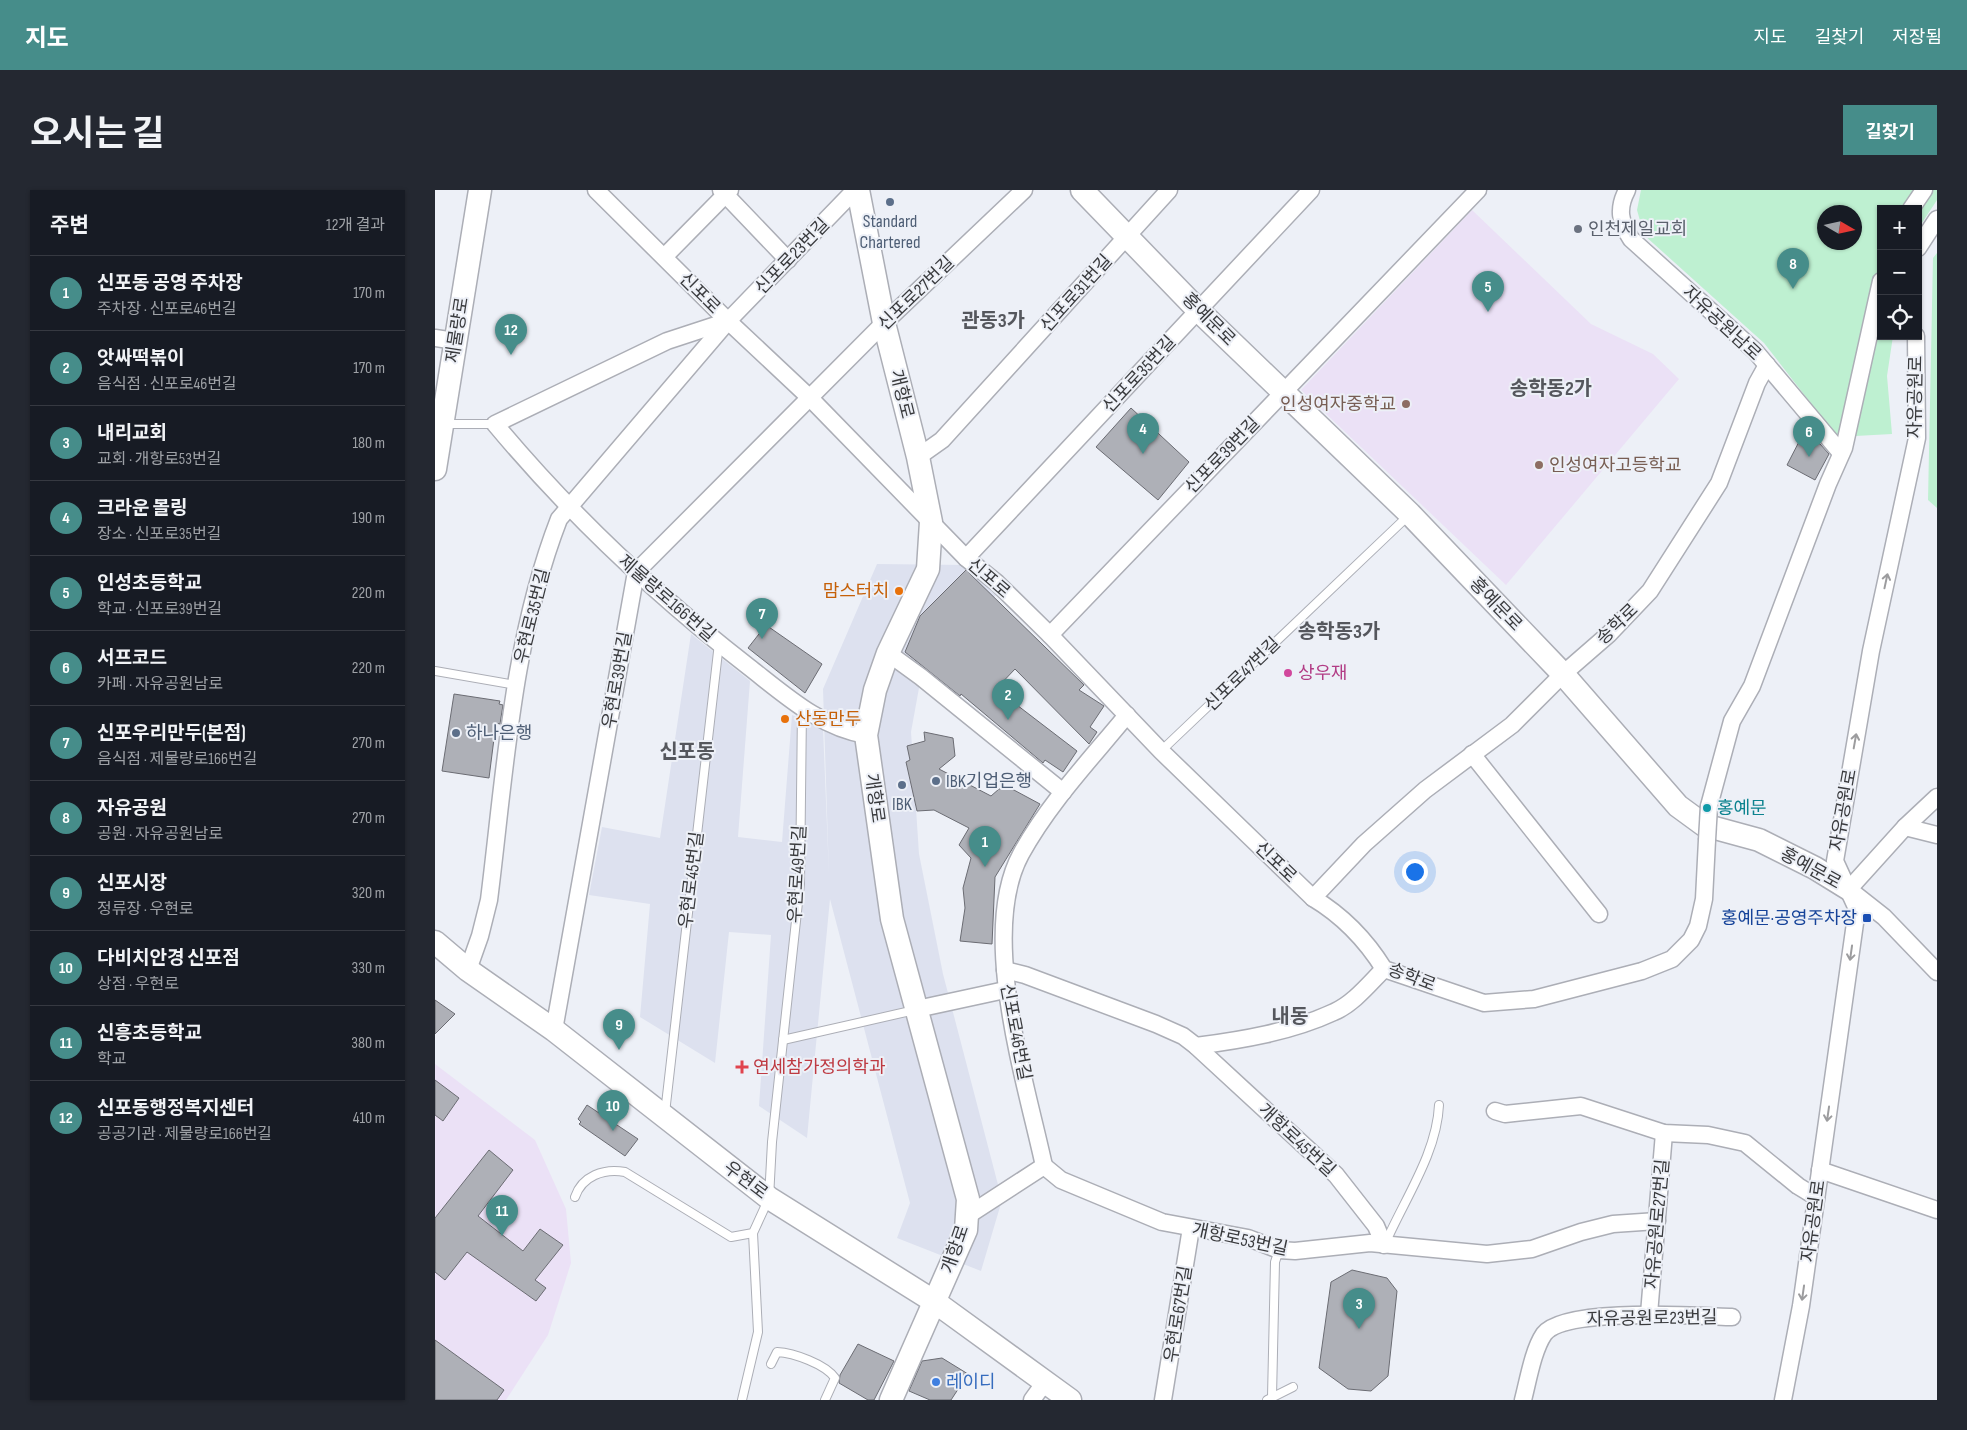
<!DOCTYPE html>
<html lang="ko">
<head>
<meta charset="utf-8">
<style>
  :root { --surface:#171b24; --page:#242831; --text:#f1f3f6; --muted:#9ea1a6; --line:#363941; --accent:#468d8a }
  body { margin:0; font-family:"Sofia Sans Condensed","Noto Sans KR",sans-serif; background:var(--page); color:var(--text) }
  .controls { position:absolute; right:15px; top:15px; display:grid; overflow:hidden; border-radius:0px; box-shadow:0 1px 4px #0004 }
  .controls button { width:45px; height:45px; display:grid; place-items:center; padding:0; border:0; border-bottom:1px solid var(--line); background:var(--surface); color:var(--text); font:25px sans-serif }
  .compass { position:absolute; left:1382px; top:15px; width:45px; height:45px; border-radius:50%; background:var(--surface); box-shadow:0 1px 4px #0004; rotate:99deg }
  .you { position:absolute; left:979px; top:681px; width:18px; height:18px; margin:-12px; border:4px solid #fff; border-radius:50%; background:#1a73e8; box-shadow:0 0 0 8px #1a73e833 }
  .badge { display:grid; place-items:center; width:32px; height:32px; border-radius:50%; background:var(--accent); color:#fff; font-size:16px; font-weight:700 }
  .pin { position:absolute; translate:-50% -41px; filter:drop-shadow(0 1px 2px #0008) }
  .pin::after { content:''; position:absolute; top:26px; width:18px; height:15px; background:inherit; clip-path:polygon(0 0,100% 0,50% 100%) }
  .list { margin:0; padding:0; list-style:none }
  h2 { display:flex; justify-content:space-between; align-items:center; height:65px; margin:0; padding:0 20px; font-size:21px }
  h2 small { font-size:16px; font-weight:400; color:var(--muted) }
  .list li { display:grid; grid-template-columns:32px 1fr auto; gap:15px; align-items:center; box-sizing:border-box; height:75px; padding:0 20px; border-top:1px solid var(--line) }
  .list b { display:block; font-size:19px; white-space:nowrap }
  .list p { margin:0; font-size:16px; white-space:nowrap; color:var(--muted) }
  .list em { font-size:16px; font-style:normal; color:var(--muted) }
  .icon { flex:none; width:28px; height:28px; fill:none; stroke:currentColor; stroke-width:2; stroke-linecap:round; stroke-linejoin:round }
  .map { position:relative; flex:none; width:1502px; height:1210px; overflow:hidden; border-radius:0px }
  header { display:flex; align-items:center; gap:30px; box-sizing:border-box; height:70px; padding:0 25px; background:var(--accent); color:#fff }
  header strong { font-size:24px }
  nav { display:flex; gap:28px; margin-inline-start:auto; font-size:18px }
  .intro { display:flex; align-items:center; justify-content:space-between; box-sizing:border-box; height:120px; padding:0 30px }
  h1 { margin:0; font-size:35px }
  .button { padding:12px 22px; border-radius:0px; background:var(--accent); color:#fff; font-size:18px; font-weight:700 }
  main { display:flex; gap:30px; padding:0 30px }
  aside { flex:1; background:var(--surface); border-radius:0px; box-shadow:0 1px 4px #0004 }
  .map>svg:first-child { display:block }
  .built { fill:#dde1ef }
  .education { fill:#ebe1f6 }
  .green { fill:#bef0d1; fill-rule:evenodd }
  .building { fill:#aeb0b7; stroke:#6b6c73 }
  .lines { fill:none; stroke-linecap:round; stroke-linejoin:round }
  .lane-casing { stroke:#acaeb6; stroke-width:10 }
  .street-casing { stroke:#acaeb6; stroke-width:19 }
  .secondary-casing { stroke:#acaeb6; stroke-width:25 }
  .lane { stroke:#fff; stroke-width:8 }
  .street { stroke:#fff; stroke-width:16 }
  .secondary { stroke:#fff; stroke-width:22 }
  .street-bridge-casing { stroke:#acaeb6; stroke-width:19; stroke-linecap:butt }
  .street-bridge { stroke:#fff; stroke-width:16 }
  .oneway { stroke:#9c9c9e }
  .service-dot { fill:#5c6f8a; stroke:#edf0f7; stroke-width:2 }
  .worship-dot { fill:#6b7280; stroke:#edf0f7; stroke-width:2 }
  .education-dot { fill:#8d6e63; stroke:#edf0f7; stroke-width:2 }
  .food-dot { fill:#e8710a; stroke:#edf0f7; stroke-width:2 }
  .hotel-dot { fill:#d1479c; stroke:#edf0f7; stroke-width:2 }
  .culture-dot { fill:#0f9aa8; stroke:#edf0f7; stroke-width:2 }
  .transit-dot { fill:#1a4fb4; stroke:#edf0f7; stroke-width:2 }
  .health-dot { fill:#e0444e; stroke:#edf0f7; stroke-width:2 }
  .shop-dot { fill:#3f7fe0; stroke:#edf0f7; stroke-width:2 }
  .labels { text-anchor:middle; stroke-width:4; stroke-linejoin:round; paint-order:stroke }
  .service-label { font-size:18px; fill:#4e5e75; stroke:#edf0f7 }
  .worship-label { font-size:18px; fill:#5b616d; stroke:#edf0f7; text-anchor:start }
  .street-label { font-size:18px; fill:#393a3d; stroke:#edf0f7 }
  .education-label { font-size:18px; fill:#785e54; stroke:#edf0f7; text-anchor:end }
  .food-label { font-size:18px; fill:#c56008; stroke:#edf0f7; text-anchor:end }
  .hotel-label { font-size:18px; fill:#b23c85; stroke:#edf0f7; text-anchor:start }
  .culture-label { font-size:18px; fill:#0d838f; stroke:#edf0f7; text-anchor:start }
  .transit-label { font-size:18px; fill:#164399; stroke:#edf0f7; text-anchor:end }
  .health-label { font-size:18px; fill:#be3a42; stroke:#edf0f7; text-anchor:start }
  .shop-label { font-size:18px; fill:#366cbe; stroke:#edf0f7; text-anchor:start }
  .quarter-label { font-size:20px; font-weight:bold; fill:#55575d; stroke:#edf0f7 }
</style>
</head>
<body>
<header>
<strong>지도</strong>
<nav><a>지도</a><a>길찾기</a><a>저장됨</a></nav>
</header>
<div class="intro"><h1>오시는 길</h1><a class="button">길찾기</a></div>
<main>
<aside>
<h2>주변<small>12개 결과</small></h2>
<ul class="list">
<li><span class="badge">1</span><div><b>신포동 공영 주차장</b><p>주차장 · 신포로46번길</p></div><em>170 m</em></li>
<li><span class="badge">2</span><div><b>앗싸떡볶이</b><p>음식점 · 신포로46번길</p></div><em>170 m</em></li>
<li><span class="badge">3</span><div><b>내리교회</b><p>교회 · 개항로53번길</p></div><em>180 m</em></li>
<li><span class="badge">4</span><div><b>크라운 볼링</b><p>장소 · 신포로35번길</p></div><em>190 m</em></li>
<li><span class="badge">5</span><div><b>인성초등학교</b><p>학교 · 신포로39번길</p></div><em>220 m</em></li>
<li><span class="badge">6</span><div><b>서프코드</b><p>카페 · 자유공원남로</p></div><em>220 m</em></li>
<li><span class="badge">7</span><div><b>신포우리만두(본점)</b><p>음식점 · 제물량로166번길</p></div><em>270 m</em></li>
<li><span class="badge">8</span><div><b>자유공원</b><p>공원 · 자유공원남로</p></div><em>270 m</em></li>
<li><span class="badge">9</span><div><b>신포시장</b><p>정류장 · 우현로</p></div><em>320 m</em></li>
<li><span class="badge">10</span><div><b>다비치안경 신포점</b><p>상점 · 우현로</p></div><em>330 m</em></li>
<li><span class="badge">11</span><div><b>신흥초등학교</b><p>학교</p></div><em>380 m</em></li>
<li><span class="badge">12</span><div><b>신포동행정복지센터</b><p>공공기관 · 제물량로166번길</p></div><em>410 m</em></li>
</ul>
</aside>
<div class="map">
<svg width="1502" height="1210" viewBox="0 0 1502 1210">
  <rect width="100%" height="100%" fill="#edf0f7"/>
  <!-- built -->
  <polygon class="built" points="442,374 531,375 561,405 486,487 476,542 484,664 508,784 567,1010 546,1081 462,1048 475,1013 395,709 372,948 324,916 336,745 294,742 280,873 205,827 215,714 154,705 167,637 225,648 256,444 315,491 303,647 347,652 357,525 388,538 394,685 388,499"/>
  <!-- education -->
  <g class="education">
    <polygon points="1037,20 1156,134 1218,164 1244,189 1071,395 866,200"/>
    <polygon points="0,874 100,950 131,1019 136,1073 113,1145 71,1210 0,1210"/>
  </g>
  <!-- green -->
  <g class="green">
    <path d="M1206 0H1502V10L1483 39V19H1446V146H1458L1452 186 1457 244 1402 247 1329 153 1209 45 1202 20ZM1390 22H1420V52H1390Z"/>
    <polygon points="1502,63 1502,318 1493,310 1498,68"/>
  </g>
  <!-- building -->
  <g class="building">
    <polygon points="696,218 754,272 723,310 661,257"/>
    <polygon points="1368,244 1385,254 1394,264 1380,290 1352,275"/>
    <polygon points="531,380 649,495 644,500 669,516 655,537 662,542 654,554 580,479 561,499 642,561 628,582 610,570 608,573 526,504 525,506 470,462 485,426"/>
    <polygon points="331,435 387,474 370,503 313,458"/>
    <polygon points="19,504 65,511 64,514 68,515 65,534 61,533 54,588 7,581"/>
    <polygon points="489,542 518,548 520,566 504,579 556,606 564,599 577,599 605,614 560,687 557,754 525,751 530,718 528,698 536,668 524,655 534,638 499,620 482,621 471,572 475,570 472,556 490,551"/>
    <polygon points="0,810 20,824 0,844"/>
    <polygon points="0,890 24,908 8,931 0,925"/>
    <polygon points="152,915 203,949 190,966 144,934 146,932 143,929"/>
    <polygon points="54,960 78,980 43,1026 88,1061 105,1039 128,1055 100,1090 111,1098 101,1111 32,1062 10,1090 0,1082 0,1028"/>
    <polygon points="917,1080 952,1088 962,1101 953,1186 936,1201 913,1199 884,1178 896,1092"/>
    <polygon points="0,1150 69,1200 62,1210 0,1210"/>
    <polygon points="423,1154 459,1171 439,1210 433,1210 404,1193 405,1185"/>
    <polygon points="507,1168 533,1184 516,1210 495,1210 474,1201 487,1171"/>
  </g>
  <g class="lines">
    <defs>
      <g id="lane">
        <polyline points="9,234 60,234"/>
        <polyline points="0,481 81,495"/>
        <polyline points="726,561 974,325"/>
        <polyline points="348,850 480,820"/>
        <polyline points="230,923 284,453"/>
        <path d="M140 1007C147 986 169 978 190 982L296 1047 318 1043 334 1008 337 952 365 694 367 518"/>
        <path d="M950 1054C969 1010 1002 963 1004 915"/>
        <path d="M336 1174 342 1162C359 1163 390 1174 400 1188L390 1210"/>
        <polyline points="837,1207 840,1072 844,1060"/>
        <polyline points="307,1210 323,1142 318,1043"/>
        <polyline points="832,1210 858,1197"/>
      </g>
      <g id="street">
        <path d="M161 0 293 131 374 207 531 368 562 393 615 445 726 561 878 708C908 726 931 750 949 779L1049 813 1099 809 1207 781 1237 769 1256 750 1263 736 1269 709 1272 650"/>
        <polyline points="286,0 353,70"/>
        <path d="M1192 0C1182 19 1185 32 1196 49L1320 161 1406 263"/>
        <polyline points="1476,19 1489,0"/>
        <polyline points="1483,58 1502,29"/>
        <polyline points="229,67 295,0"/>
        <path d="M293 131 232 151 60 234C136 325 221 405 314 477 350 505 386 538 431 545"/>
        <polyline points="0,148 20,151"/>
        <polyline points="483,267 507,250 734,0"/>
        <polyline points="531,368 876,0"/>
        <polyline points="615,445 1043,0"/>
        <polyline points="453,463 486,487 628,602"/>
        <polyline points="1037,564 1164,724"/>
        <polyline points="1274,616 1297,531 1317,496 1393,294 1409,258 1446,91"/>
        <polyline points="1470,637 1502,645"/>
        <polyline points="1414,699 1470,637 1502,607"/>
        <polyline points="1416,701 1449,727 1502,782"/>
        <polyline points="878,708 929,654 990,600 1077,535 1128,484 1174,444 1215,401 1284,293 1322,193 1332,175"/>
        <path d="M33 780 45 746 54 710C70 583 77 450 124 329L293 131 420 0"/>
        <polyline points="570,780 590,785 721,834 748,846 761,856 901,985 941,1036 949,1055"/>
        <polyline points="482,819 570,800"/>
        <polyline points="119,840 201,382 449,133 589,0"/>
        <path d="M761 856C807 850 856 842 899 822 918 814 934 794 949 779"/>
        <polyline points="1060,921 1070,924 1146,916 1229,943 1273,945 1310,953 1363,996 1381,1007"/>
        <polyline points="609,976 626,990 727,1032 813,1048 844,1060 860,1061 935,1053 1052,1064 1097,1059 1146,1042 1178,1034 1222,1031"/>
        <path d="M609 976C591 892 543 743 586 664 614 613 655 570 692 525"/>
        <polyline points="1385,980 1502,1020"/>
        <polyline points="532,1026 609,976"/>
        <polyline points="1214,1124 1229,943"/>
        <polyline points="597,1210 610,1192"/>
        <polyline points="728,1210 756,1038"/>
        <path d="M1088 1210C1093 1191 1098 1160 1109 1144 1129 1117 1262 1126 1297 1127"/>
        <polyline points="1348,1210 1366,1116 1422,719 1400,671 1436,461 1482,248 1481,146"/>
      </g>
      <g id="secondary">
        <polyline points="423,0 449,133 483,267 496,332 493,379 453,463 440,500 431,545 457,729 533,1009 531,1040 456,1210"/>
        <polyline points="647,0 764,121 975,324 1128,484 1243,616 1269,635 1324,650 1380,678 1414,699"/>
        <polyline points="0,279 45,0"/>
        <polyline points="0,752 33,780 119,840 334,1008 500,1112 635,1210"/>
      </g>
    </defs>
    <!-- lane casing -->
    <use href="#lane" class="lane-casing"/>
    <!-- street casing -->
    <use href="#street" class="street-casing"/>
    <!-- secondary casing -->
    <use href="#secondary" class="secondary-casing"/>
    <!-- lane -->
    <use href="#lane" class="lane"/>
    <!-- street -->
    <use href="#street" class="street"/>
    <!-- secondary -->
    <use href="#secondary" class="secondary"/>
    <defs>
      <polyline id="street-bridge" points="1272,650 1274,616"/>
    </defs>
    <!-- street-bridge casing -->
    <use href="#street-bridge" class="street-bridge-casing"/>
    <!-- street-bridge -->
    <use href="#street-bridge" class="street-bridge"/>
  </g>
  <!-- one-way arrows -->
  <defs><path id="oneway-shaft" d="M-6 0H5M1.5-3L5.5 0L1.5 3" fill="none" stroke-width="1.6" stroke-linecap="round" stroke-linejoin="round" transform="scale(1.25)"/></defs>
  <g class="oneway">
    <use href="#oneway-shaft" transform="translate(1451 391) rotate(-78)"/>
    <use href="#oneway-shaft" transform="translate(1420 551) rotate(-80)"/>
    <use href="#oneway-shaft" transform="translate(1416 763) rotate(98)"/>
    <use href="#oneway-shaft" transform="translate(1393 924) rotate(98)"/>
    <use href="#oneway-shaft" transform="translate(1368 1103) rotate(98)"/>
  </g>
  <!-- markers -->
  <g class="service-dot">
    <circle cx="455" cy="12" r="5"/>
    <circle cx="21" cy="543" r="5"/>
    <circle cx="501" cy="591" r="5"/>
    <circle cx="467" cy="595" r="5"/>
  </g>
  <circle class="worship-dot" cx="1143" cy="39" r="5"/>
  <g class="education-dot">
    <circle cx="971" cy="214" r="5"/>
    <circle cx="1104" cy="275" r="5"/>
  </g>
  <g class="food-dot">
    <circle cx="464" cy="401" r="5"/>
    <circle cx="350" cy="529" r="5"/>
  </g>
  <circle class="hotel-dot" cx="853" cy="483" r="5"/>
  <circle class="culture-dot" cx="1272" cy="618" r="5"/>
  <rect class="transit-dot" x="1427" y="723" width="10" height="10" rx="2.5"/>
  <path class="health-dot" d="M304.5 869.5h5v5h5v5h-5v5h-5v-5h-5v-5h5z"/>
  <circle class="shop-dot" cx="501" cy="1192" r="5"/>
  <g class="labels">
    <!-- service labels -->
    <g class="service-label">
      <text x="455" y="37">Standard<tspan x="455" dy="21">Chartered</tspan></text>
      <text x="31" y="549" text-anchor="start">하나은행</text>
      <text x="511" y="597" text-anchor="start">IBK기업은행</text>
      <text x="467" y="620">IBK</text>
    </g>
    <!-- worship labels -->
    <g class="worship-label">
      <text x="1153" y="45">인천제일교회</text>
    </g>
    <!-- street labels -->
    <g class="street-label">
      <text transform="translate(357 66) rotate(-46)" y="6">신포로23번길</text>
      <text transform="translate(265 103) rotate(45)" y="6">신포로</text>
      <text transform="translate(481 103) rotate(-44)" y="6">신포로27번길</text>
      <text transform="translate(641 103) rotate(-48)" y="6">신포로31번길</text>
      <text transform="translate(774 129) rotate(45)" y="6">홍예문로</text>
      <text transform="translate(1287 133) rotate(43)" y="6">자유공원남로</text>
      <text transform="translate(22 140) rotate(-81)" y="6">제물량로</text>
      <text transform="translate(704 184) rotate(-47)" y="6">신포로35번길</text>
      <text transform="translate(467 204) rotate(76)" y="6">개항로</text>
      <text transform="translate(1480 207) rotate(-89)" y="6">자유공원로</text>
      <text transform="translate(787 265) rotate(-46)" y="6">신포로39번길</text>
      <text transform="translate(554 388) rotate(41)" y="6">신포로</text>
      <text transform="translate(232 408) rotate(41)" y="6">제물량로166번길</text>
      <text transform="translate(1061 414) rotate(46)" y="6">홍예문로</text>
      <text transform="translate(97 426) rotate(-76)" y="6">우현로35번길</text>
      <text transform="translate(1182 434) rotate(-44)" y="6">송학로</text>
      <text transform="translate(807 484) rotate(-44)" y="6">신포로47번길</text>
      <text transform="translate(182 490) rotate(-80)" y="6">우현로39번길</text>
      <text transform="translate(440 608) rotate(82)" y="6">개항로</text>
      <text transform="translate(1408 620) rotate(-80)" y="6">자유공원로</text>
      <text transform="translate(841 672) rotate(44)" y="6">신포로</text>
      <text transform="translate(1376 678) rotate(29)" y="6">홍예문로</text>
      <text transform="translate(362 684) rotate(-87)" y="6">우현로49번길</text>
      <text transform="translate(256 690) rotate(-83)" y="6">우현로45번길</text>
      <text transform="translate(977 787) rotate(21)" y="6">송학로</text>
      <text transform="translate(581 842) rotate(79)" y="6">신포로46번길</text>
      <text transform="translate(862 950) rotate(43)" y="6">개항로45번길</text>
      <text transform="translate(311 990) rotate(37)" y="6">우현로</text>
      <text transform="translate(1378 1031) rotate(-82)" y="6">자유공원로</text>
      <text transform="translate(1222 1034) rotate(-85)" y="6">자유공원로27번길</text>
      <text transform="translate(805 1049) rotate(12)" y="6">개항로53번길</text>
      <text transform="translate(520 1059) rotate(-71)" y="6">개항로</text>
      <text transform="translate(743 1124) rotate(-81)" y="6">우현로67번길</text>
      <text transform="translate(1217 1128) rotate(-1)" y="6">자유공원로23번길</text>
    </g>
    <!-- education labels -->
    <g class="education-label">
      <text x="961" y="220">인성여자중학교</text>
      <text x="1114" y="281" text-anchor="start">인성여자고등학교</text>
    </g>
    <!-- food labels -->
    <g class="food-label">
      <text x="454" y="407">맘스터치</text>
      <text x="360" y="535" text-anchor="start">산동만두</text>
    </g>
    <!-- hotel labels -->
    <g class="hotel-label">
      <text x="863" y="489">상우재</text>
    </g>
    <!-- culture labels -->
    <g class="culture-label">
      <text x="1282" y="624">홍예문</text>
    </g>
    <!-- transit labels -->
    <g class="transit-label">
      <text x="1422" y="734">홍예문·공영주차장</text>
    </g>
    <!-- health labels -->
    <g class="health-label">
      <text x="318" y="883">연세참가정의학과</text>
    </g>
    <!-- shop labels -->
    <g class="shop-label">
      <text x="511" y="1198">레이디</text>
    </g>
    <!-- quarter labels -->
    <g class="quarter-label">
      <text x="558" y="137">관동3가</text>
      <text x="1116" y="205">송학동2가</text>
      <text x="904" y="448">송학동3가</text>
      <text x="252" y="568">신포동</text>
      <text x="855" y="833">내동</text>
    </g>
  </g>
</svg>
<div class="controls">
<button>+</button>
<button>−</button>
<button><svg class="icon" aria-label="locate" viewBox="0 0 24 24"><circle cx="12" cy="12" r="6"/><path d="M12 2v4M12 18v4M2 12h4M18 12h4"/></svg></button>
</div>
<svg class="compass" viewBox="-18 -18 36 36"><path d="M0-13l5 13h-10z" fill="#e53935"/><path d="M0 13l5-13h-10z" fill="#9ea1a6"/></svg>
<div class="you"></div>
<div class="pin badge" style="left:550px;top:677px">1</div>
<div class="pin badge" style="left:573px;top:530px">2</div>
<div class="pin badge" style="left:924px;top:1139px">3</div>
<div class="pin badge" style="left:708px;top:264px">4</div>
<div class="pin badge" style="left:1053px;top:122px">5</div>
<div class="pin badge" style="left:1374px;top:267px">6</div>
<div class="pin badge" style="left:327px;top:449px">7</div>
<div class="pin badge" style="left:1358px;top:99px">8</div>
<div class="pin badge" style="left:184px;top:860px">9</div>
<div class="pin badge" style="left:178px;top:941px">10</div>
<div class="pin badge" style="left:67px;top:1046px">11</div>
<div class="pin badge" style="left:76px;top:165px">12</div>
</div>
</main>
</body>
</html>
